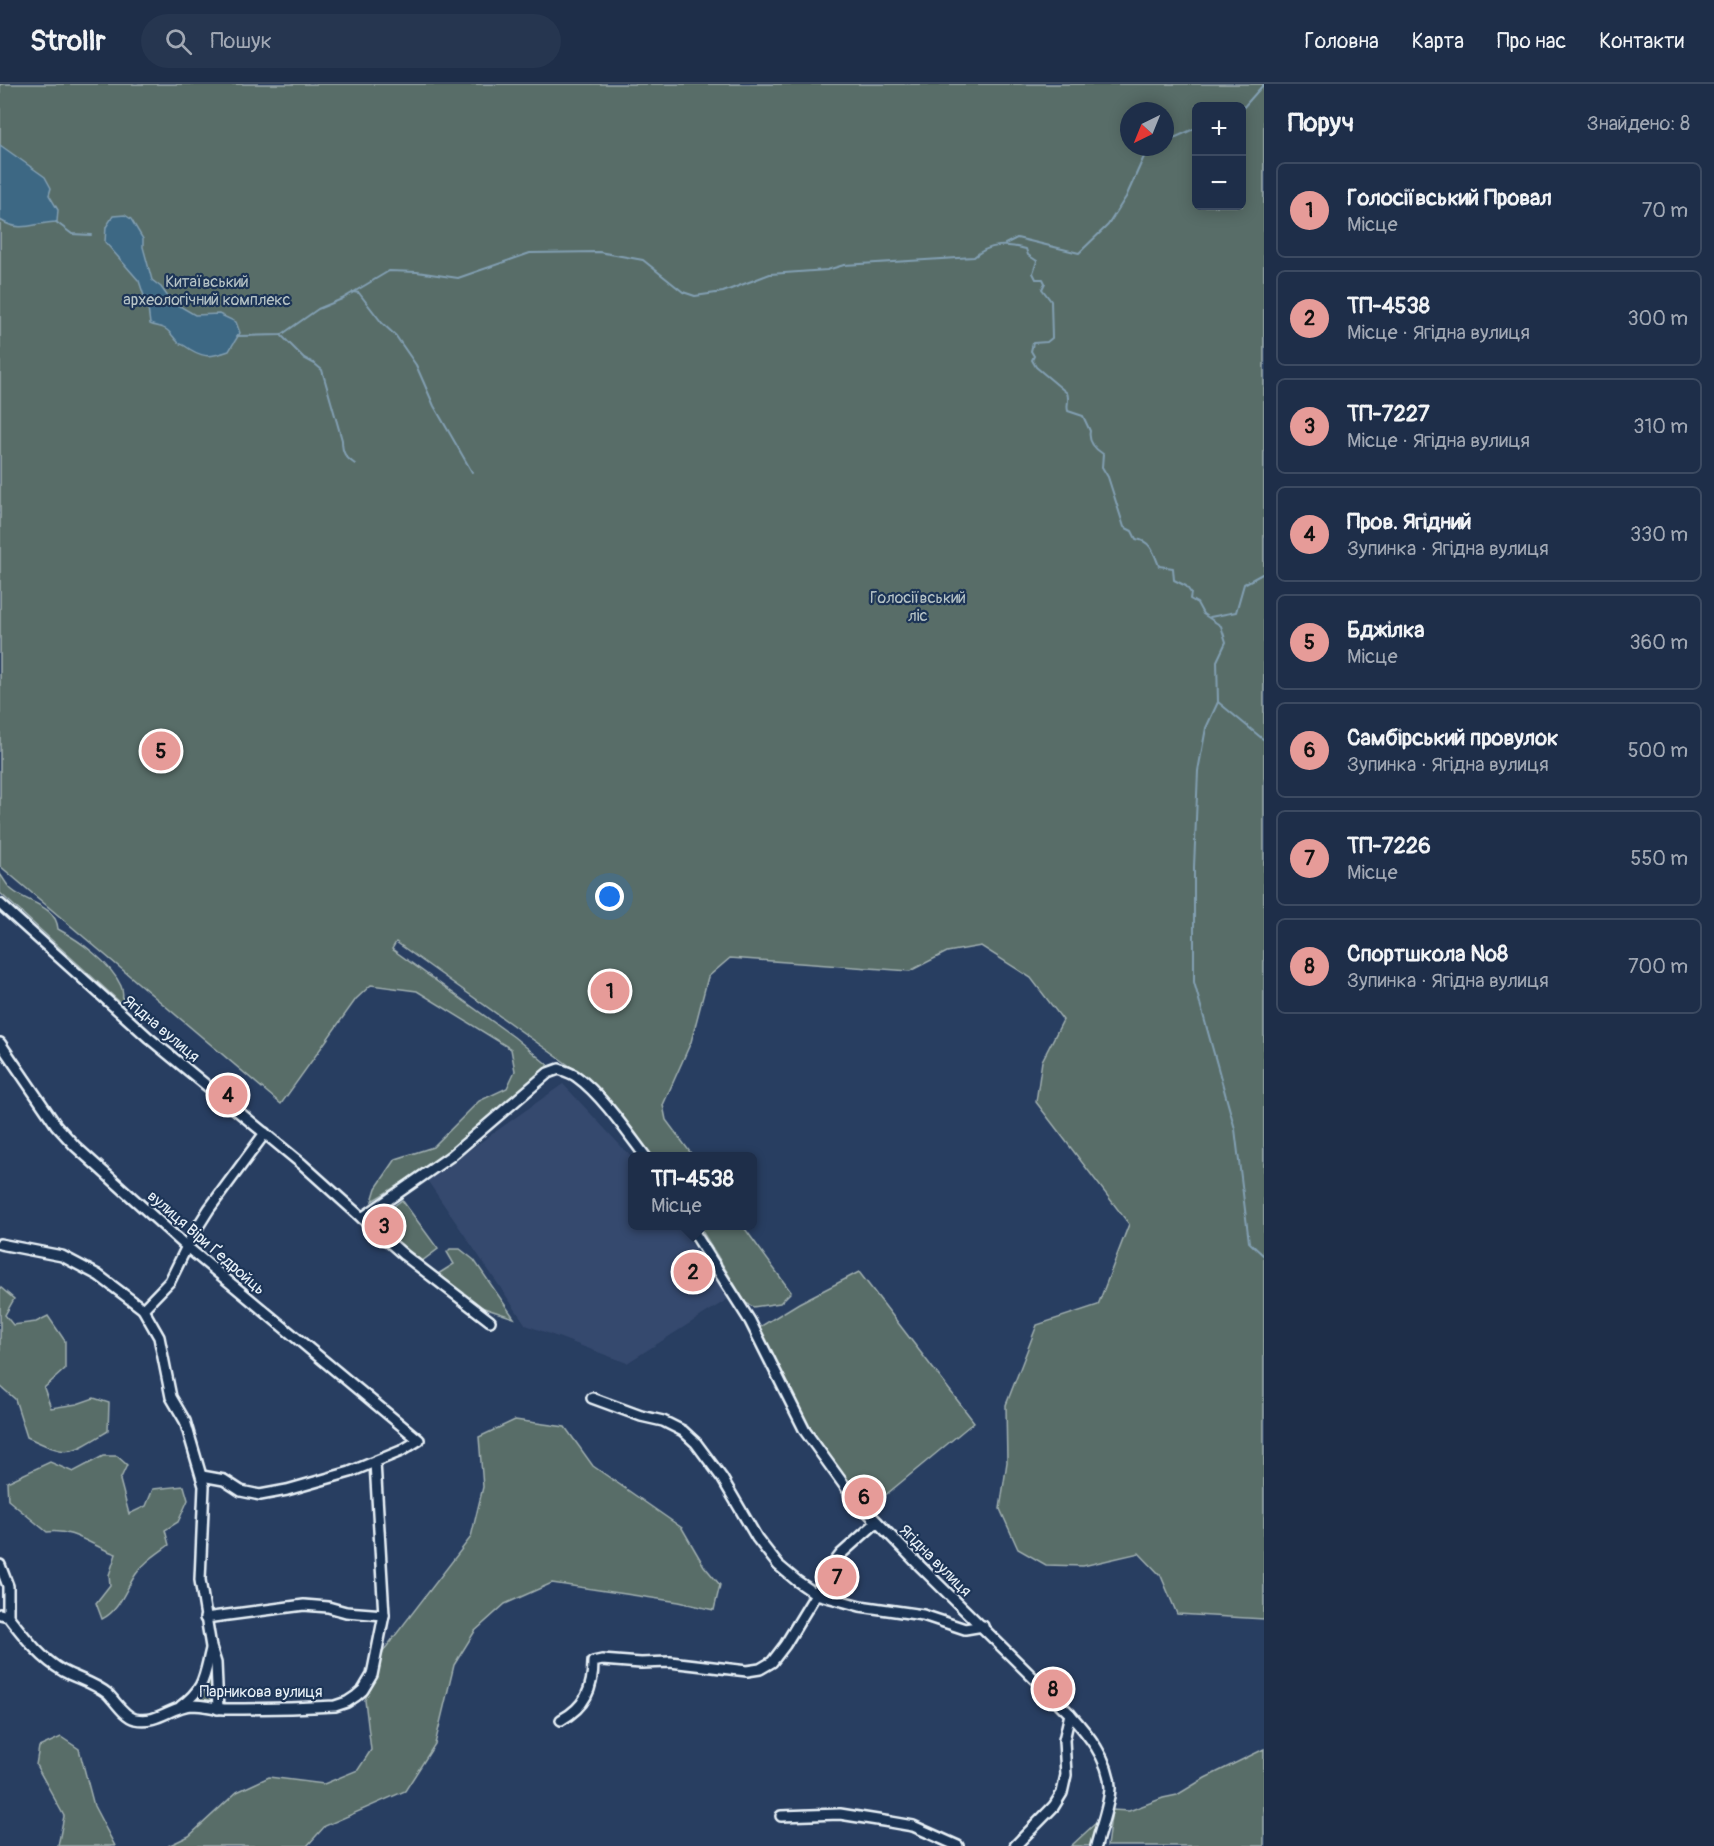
<!DOCTYPE html>
<html lang="uk">
<head>
<meta charset="utf-8">
<style>
  :root { --surface:#1e2e49; --page:#263650; --text:#f1f3f6; --muted:#a1a8b4; --line:#3c4a61; --accent:#e69b98 }
  body { margin:0; font-family:Pangolin,sans-serif; background:var(--page); color:var(--text) }
  .controls { position:absolute; right:18px; top:18px; display:grid; overflow:hidden; border-radius:9px; box-shadow:0 3px 15px #0003 }
  .controls button { width:54px; height:54px; display:grid; place-items:center; padding:0; border:0; border-bottom:2px solid var(--line); background:var(--surface); color:var(--text); font:30px sans-serif }
  .compass { position:absolute; left:1120px; top:18px; width:54px; height:54px; border-radius:50%; background:var(--surface); box-shadow:0 3px 15px #0003; rotate:223deg }
  .you { position:absolute; left:610px; top:813px; width:21px; height:21px; margin:-15px; border:4px solid #fff; border-radius:50%; background:#1a73e8; box-shadow:0 0 0 9px #1a73e833 }
  .badge { display:grid; place-items:center; width:39px; height:39px; border-radius:50%; background:var(--accent); color:#111; font-size:20px; font-weight:700 }
  .pin { position:absolute; translate:-50% -50%; border:3px solid #fff; box-shadow:0 2px 6px #0006 }
  .popup { position:absolute; left:628px; top:1068px; width:129px; height:78px; box-sizing:border-box; display:grid; place-content:center; border-radius:9px; background:var(--surface); filter:drop-shadow(0 2px 4px #0005); font-size:20px; white-space:nowrap; color:var(--muted) }
  .popup b { font-size:22px; color:var(--text) }
  .popup::after { content:''; position:absolute; left:50%; top:100%; margin-left:-12px; border:12px solid transparent; border-top-color:var(--surface) }
  .list { margin:0; padding:0; list-style:none }
  h2 { display:flex; justify-content:space-between; align-items:center; height:78px; margin:0; padding:0 24px; font-size:26px }
  h2 small { font-size:20px; font-weight:400; color:var(--muted) }
  .list li { display:grid; grid-template-columns:39px 1fr auto; gap:18px; align-items:center; box-sizing:border-box; height:96px; margin:0 12px 12px; padding:0 12px; border:2px solid var(--line); border-radius:9px }
  .list b { display:block; font-size:22px; white-space:nowrap }
  .list p { margin:0; font-size:20px; white-space:nowrap; color:var(--muted) }
  .list em { font-size:20px; font-style:normal; color:var(--muted) }
  .icon { flex:none; width:33px; height:33px; fill:none; stroke:currentColor; stroke-width:2; stroke-linecap:round; stroke-linejoin:round }
  .map { position:relative; flex:none; width:1264px; height:1762px; overflow:hidden }
  header { display:flex; align-items:center; gap:36px; box-sizing:border-box; height:84px; padding:0 30px; background:var(--surface); border-bottom:2px solid var(--line) }
  header strong { font-size:28px }
  nav { display:flex; gap:33px; margin-inline-start:auto; font-size:21px }
  .search { width:420px; height:54px; background:var(--page); display:flex; align-items:center; gap:15px; box-sizing:border-box; padding:0 21px; border-radius:33px; color:var(--muted); font-size:22px }
  main { display:flex }
  aside { flex:1; background:var(--surface) }
  .map>svg:first-child { display:block }
  .built { fill:#36496e }
  .green { fill:#586d68; stroke:#a0afb0; stroke-width:1.5; fill-rule:evenodd }
  .water { fill:#3e6884; stroke:#829fb2; stroke-width:1.5 }
  .lines { fill:none; stroke-linecap:round; stroke-linejoin:round }
  .stream { stroke:#829fb2; stroke-width:2 }
  .minor-casing { stroke:#e8f1f8; stroke-width:14 }
  .minor { stroke:#1d3557; stroke-width:9 }
  .labels { text-anchor:middle; stroke-width:4.5; stroke-linejoin:round; paint-order:stroke }
  .park-label { font-size:16px; fill:#b6c3c6; stroke:#1d3557 }
  .street-label { font-size:16px; fill:#e8f1f8; stroke:#1d3557 }
</style>
</head>
<body>
<header>
<strong>Strollr</strong>
<div class="search"><svg class="icon" aria-label="search" viewBox="0 0 24 24"><circle cx="10" cy="10" r="6"/><path d="M15 15l6 6"/></svg>Пошук</div>
<nav><a>Головна</a><a>Карта</a><a>Про нас</a><a>Контакти</a></nav>
</header>
<main>
<div class="map">
<svg width="1264" height="1762" viewBox="0 0 1264 1762">
  <rect width="100%" height="100%" fill="#283e61"/>
  <filter id="ink" filterUnits="userSpaceOnUse"><feTurbulence type="fractalNoise" baseFrequency=".0167" numOctaves="2"/><feDisplacementMap in="SourceGraphic" scale="12" xChannelSelector="R" yChannelSelector="G"/><feConvolveMatrix kernelMatrix="1 2 1 2 8 2 1 2 1" color-interpolation-filters="sRGB"/></filter>
  <g filter="url(#ink)">
    <!-- built -->
    <polygon class="built" points="563,1000 633,1075 633,1142 680,1142 728,1215 627,1279 526,1241 427,1096"/>
    <!-- green -->
    <g class="green">
      <path d="M0 0H1264V1535L1177 1530 1161 1492 1139 1469 1083 1482 1046 1481 1018 1465 1000 1425 1007 1378 1006 1321 1037 1241 1098 1221 1129 1140 1036 1018 1042 977 1063 936 1031 894 981 862 947 868 910 887 730 874 708 893 691 958 663 1021 666 1036 693 1072H652L588 995 396 858 392 865 514 953 549 982C532 1000 513 1015 494 1031 454 1065 417 1090 372 1117L376 1104 396 1075 433 1063 479 1017 507 1004 515 987 511 965 417 907 371 901 356 915 281 1020 0 782ZM1196 22H1242V122H1196ZM1129 27H1165V63H1129Z"/>
      <path d="M0 790C4 795 7 802 12 806 27 819 56 821 58 845 80 857 110 878 121 902 123 907 123 915 122 920L0 809Z"/>
      <polygon points="402,1116 438,1165 422,1177 373,1138"/>
      <polygon points="699,1142 743,1142 791,1208 780,1219 753,1223 746,1219"/>
      <polygon points="450,1165 460,1165 474,1176 514,1234 481,1223 448,1200 438,1190 454,1180 447,1168"/>
      <polygon points="859,1188 974,1338 871,1423 855,1410 810,1344 758,1244 799,1219"/>
      <path d="M0 1203 14 1215 5 1231 13 1241 36 1238 48 1232 65 1257V1285L44 1304 51 1324 77 1320 94 1314 109 1319 108 1347C69 1371 69 1373 27 1353L15 1315 0 1302Z"/>
      <polygon points="515,1336 565,1343 593,1382 682,1444 704,1482 720,1501 714,1526 679,1518 552,1499 505,1520 475,1547 454,1581 435,1660 405,1707 325,1742 307,1762 168,1762 189,1752 237,1708 269,1693 324,1700 358,1686 371,1666 365,1616 384,1566 471,1453 483,1403 479,1353"/>
      <path d="M103 1372H117L127 1381 120 1396 129 1430 146 1422 153 1405 184 1402 188 1416 178 1438 165 1446 169 1461C157 1470 144 1478 136 1490 125 1506 120 1526 102 1535L96 1519 110 1501 109 1491 116 1470C93 1463 73 1444 47 1448L8 1416 7 1398 50 1378 73 1388Z"/>
      <polygon points="214,1577 216,1607 210,1621 189,1620 206,1603"/>
      <polygon points="61,1653 79,1665 94,1722 115,1762 58,1762 64,1732 36,1681 39,1663"/>
      <polygon points="1264,1665 1264,1762 1107,1762 1112,1726 1129,1727 1163,1714 1177,1711 1205,1694"/>
      <polygon points="1098,1737 1091,1762 1071,1762"/>
    </g>
    <!-- water -->
    <g class="water">
      <path d="M0 61 45 93 51 104 49 111 58 126 57 138C35 138 22 150 0 136Z"/>
      <path d="M125 131 131 135 143 155V163L152 196 161 203 171 217 195 231 219 230 236 238 240 249 229 267C209 274 202 274 185 262 179 258 181 262 177 257 173 253 172 250 167 246 162 242 156 243 150 240L148 224 139 197 105 158 106 143 113 132Z"/>
    </g>
    <g class="lines">
      <!-- stream -->
      <g class="stream">
        <polyline points="1242,25 1264,0"/>
        <polyline points="1165,58 1196,44"/>
        <polyline points="56,138 72,150 91,151"/>
        <polyline points="1005,160 1017,154 1079,169 1108,141 1126,113 1147,66 1154,63"/>
        <polyline points="353,208 359,209 382,239 396,252 416,281 434,322 472,388"/>
        <path d="M237 252 281 251 318 225 342 215 389 187 417 188 458 194 530 169 599 168 643 176 683 208 695 212 723 208 770 190 827 186 844 181 974 173C990 159 1007 160 1026 165L1028 171 1037 177 1033 189 1036 195H1043L1045 199 1042 205 1051 217 1052 254 1047 258 1033 259 1031 267 1034 272 1032 276 1036 283 1067 309C1070 316 1066 320 1068 327L1083 332 1090 347C1088 357 1095 365 1103 370L1102 383 1108 393 1124 443 1132 447 1136 455C1151 457 1154 469 1159 482L1173 484 1174 496 1186 502 1191 509 1190 515 1197 519 1203 530 1221 542 1226 558 1217 577 1218 618 1206 644 1198 687 1194 783V898L1235 1045 1249 1158 1264 1172"/>
        <path d="M282 252 304 274 315 280 322 286 342 356C342 369 345 373 355 380"/>
        <polyline points="1210,533 1236,528 1244,500 1264,489"/>
        <polyline points="1218,618 1264,656"/>
      </g>
      <defs>
        <g id="minor">
          <path d="M0 820 150 955 302 1080 362 1134 451 1072 548 989 559 985C565 987 572 989 577 993 601 1010 627 1048 645 1072"/>
          <polyline points="0,959 56,1041 75,1062 187,1163 419,1356 401,1367 350,1388 287,1406 260,1411 241,1407 224,1396 202,1392"/>
          <polyline points="362,1134 404,1171 490,1237"/>
          <path d="M690 1142 750 1237 805 1347 852 1412 920 1482 1070 1630C1087 1649 1109 1675 1110 1703 1110 1720 1100 1745 1096 1762"/>
          <polyline points="0,1160 62,1172 98,1191 143,1225 159,1253 171,1313 185,1337 204,1402 200,1496 211,1563 216,1579 218,1625"/>
          <polyline points="143,1225 170,1197 192,1152 209,1125 265,1049"/>
          <polyline points="592,1314 641,1332 663,1337 683,1347 696,1359 722,1394 757,1454 778,1481 797,1497 816,1510 860,1522 923,1531 965,1545 983,1542"/>
          <polyline points="0,1481 8,1502 8,1532"/>
          <path d="M0 1530 8 1532C24 1552 40 1574 63 1587 78 1595 95 1599 108 1610 116 1618 124 1632 135 1635 157 1640 172 1622 192 1621 203 1621 214 1624 224 1625 261 1625 298 1624 335 1622L347 1618 356 1612 363 1606 372 1591 384 1531 375 1378"/>
          <polyline points="205,1534 304,1521 328,1523 346,1528 384,1531"/>
          <path d="M181 1622C205 1604 204 1593 211 1565"/>
          <path d="M561 1636C585 1623 593 1605 593 1578L602 1576 641 1579 670 1578 747 1587 760 1585 772 1578 785 1561 816 1510 825 1491 841 1470 877 1438"/>
          <polyline points="781,1732 840,1730 890,1738 913,1742 958,1762"/>
          <polyline points="1015,1762 1054,1722 1062,1709 1066,1691 1064,1656 1070,1630"/>
        </g>
      </defs>
      <!-- minor casing -->
      <use href="#minor" class="minor-casing"/>
      <!-- minor -->
      <use href="#minor" class="minor"/>
    </g>
  </g>
  <g class="labels">
    <!-- park labels -->
    <g class="park-label">
      <text x="207" y="203">Китаївський<tspan x="207" dy="18">археологічний комплекс</tspan></text>
      <text x="918" y="519">Голосіївський<tspan x="918" dy="18">ліс</tspan></text>
    </g>
    <!-- street labels -->
    <g class="street-label">
      <text transform="translate(162 944) rotate(40)" y="6">Ягідна вулиця</text>
      <text transform="translate(207 1158) rotate(41)" y="6">вулиця Віри Ґедройць</text>
      <text transform="translate(936 1476) rotate(45)" y="6">Ягідна вулиця</text>
      <text x="261" y="1613">Парникова вулиця</text>
    </g>
  </g>
</svg>
<div class="controls">
<button>+</button>
<button>−</button>
</div>
<svg class="compass" viewBox="-18 -18 36 36"><path d="M0-13l5 13h-10z" fill="#e53935"/><path d="M0 13l5-13h-10z" fill="#a1a8b4"/></svg>
<div class="you"></div>
<div class="pin badge" style="left:610px;top:907px">1</div>
<div class="pin badge" style="left:693px;top:1188px">2</div>
<div class="popup"><b>ТП-4538</b>Місце</div>
<div class="pin badge" style="left:384px;top:1142px">3</div>
<div class="pin badge" style="left:228px;top:1011px">4</div>
<div class="pin badge" style="left:161px;top:667px">5</div>
<div class="pin badge" style="left:864px;top:1413px">6</div>
<div class="pin badge" style="left:837px;top:1493px">7</div>
<div class="pin badge" style="left:1053px;top:1605px">8</div>
</div>
<aside>
<h2>Поруч<small>Знайдено: 8</small></h2>
<ul class="list">
<li><span class="badge">1</span><div><b>Голосіївський Провал</b><p>Місце</p></div><em>70 m</em></li>
<li><span class="badge">2</span><div><b>ТП-4538</b><p>Місце · Ягідна вулиця</p></div><em>300 m</em></li>
<li><span class="badge">3</span><div><b>ТП-7227</b><p>Місце · Ягідна вулиця</p></div><em>310 m</em></li>
<li><span class="badge">4</span><div><b>Пров. Ягідний</b><p>Зупинка · Ягідна вулиця</p></div><em>330 m</em></li>
<li><span class="badge">5</span><div><b>Бджілка</b><p>Місце</p></div><em>360 m</em></li>
<li><span class="badge">6</span><div><b>Самбірський провулок</b><p>Зупинка · Ягідна вулиця</p></div><em>500 m</em></li>
<li><span class="badge">7</span><div><b>ТП-7226</b><p>Місце</p></div><em>550 m</em></li>
<li><span class="badge">8</span><div><b>Спортшкола №8</b><p>Зупинка · Ягідна вулиця</p></div><em>700 m</em></li>
</ul>
</aside>
</main>
</body>
</html>
